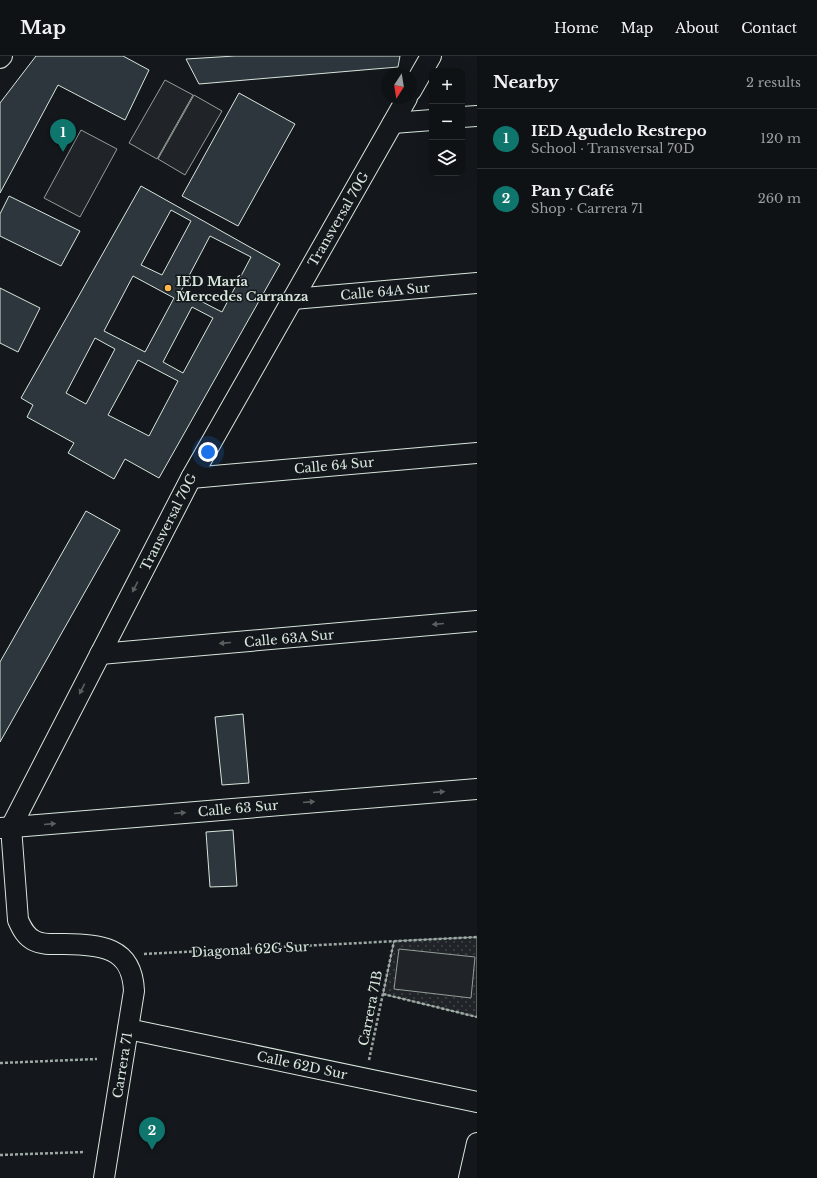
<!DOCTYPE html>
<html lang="en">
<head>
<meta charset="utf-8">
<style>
  :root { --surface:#0f1215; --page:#181b1e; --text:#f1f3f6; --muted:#9b9ea0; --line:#2f3234; --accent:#0f766e }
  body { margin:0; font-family:"Libre Baskerville",serif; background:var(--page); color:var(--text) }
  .controls { position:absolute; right:12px; top:12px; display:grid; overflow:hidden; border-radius:8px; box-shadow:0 4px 16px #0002 }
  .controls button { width:36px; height:36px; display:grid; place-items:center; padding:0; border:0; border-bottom:1px solid var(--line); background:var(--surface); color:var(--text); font:20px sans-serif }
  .compass { position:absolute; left:381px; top:12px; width:36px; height:36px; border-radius:50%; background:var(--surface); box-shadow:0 4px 16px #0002; rotate:192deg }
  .you { position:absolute; left:208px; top:396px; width:14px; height:14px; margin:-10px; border:3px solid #fff; border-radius:50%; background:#1a73e8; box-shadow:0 0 0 6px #1a73e833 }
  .badge { display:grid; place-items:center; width:26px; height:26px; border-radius:50%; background:var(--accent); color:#fff; font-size:13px; font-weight:700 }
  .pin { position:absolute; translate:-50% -33px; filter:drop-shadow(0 1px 2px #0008) }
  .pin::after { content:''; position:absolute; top:21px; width:14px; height:12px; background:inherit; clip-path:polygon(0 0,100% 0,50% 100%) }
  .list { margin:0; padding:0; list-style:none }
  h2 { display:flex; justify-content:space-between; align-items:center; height:52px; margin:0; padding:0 16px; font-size:17px }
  h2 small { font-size:13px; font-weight:400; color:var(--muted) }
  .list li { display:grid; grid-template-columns:26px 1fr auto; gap:12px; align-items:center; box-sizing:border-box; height:60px; padding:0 16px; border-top:1px solid var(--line) }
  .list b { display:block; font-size:15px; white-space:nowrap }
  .list p { margin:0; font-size:13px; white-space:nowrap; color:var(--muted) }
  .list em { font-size:13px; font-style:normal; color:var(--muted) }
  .icon { flex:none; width:22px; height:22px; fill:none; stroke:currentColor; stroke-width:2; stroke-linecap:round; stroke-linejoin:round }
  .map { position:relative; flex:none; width:477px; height:1122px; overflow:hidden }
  header { display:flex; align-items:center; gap:24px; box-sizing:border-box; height:56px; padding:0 20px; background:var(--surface); border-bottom:1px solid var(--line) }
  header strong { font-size:19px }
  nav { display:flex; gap:22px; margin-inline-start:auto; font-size:14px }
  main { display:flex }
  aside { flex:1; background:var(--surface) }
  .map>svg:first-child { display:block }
  .park { fill:url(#park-dots); stroke:#939e99 }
  .garden { fill:#202428; stroke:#939e99 }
  .building { fill:#2c363c; stroke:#d8e6dc; fill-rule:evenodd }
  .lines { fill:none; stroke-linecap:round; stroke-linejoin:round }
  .minor-casing { stroke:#d8e6dc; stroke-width:22 }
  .path { stroke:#9da8a2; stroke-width:2.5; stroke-dasharray:3 2; stroke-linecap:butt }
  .minor { stroke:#14181c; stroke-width:20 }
  .oneway { fill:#59605f }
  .poi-dot { fill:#ffb74d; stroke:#14181c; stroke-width:1.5 }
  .labels { text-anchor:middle; stroke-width:3; stroke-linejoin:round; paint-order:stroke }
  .street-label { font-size:13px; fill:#d8e6dc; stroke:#14181c }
  .poi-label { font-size:13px; font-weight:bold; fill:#d8e6dc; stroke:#14181c; text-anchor:start }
</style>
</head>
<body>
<header>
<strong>Map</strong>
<nav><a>Home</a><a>Map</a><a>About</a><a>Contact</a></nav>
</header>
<main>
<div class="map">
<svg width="477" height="1122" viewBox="0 0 477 1122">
  <defs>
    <pattern id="park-dots" width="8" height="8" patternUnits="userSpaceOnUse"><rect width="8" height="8" fill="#202428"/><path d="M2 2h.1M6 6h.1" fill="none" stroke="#404447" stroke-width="1.8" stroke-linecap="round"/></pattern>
  </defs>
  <rect width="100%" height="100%" fill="#14181c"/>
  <!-- park -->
  <polygon class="park" points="477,881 477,961 383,938 394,885"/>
  <!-- garden -->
  <g class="garden">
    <polygon points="165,24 193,39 157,103 129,87"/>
    <polygon points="194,39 222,55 185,119 158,103"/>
    <polygon points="81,74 117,93 80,161 44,142"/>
    <polygon points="399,893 475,901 471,942 394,933"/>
  </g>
  <!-- building -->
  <g class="building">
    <polygon points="36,0 123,0 149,14 125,64 58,29 0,137 0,47"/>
    <polygon points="235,0 400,0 398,11 199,28 186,3"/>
    <polygon points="239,37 295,68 238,170 182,140"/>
    <path d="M141 130 280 208 159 422 125 403 114 423 68 397 74 387 27 361 33 349 21 342ZM171 154 191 165 162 219 141 209ZM210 180 251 201 222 256 181 235ZM133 220 174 242 145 296 104 275ZM192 251 213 262 183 317 163 306ZM95 282 115 293 86 348 66 337ZM138 304 178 325 149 380 108 359Z"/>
    <polygon points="9,140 80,175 61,210 0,180 0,158"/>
    <polygon points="0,232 40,252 18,296 0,287"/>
    <polygon points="86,455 120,474 0,686 0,606"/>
    <polygon points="243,658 249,727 222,729 215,661"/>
    <polygon points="233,774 237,830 210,831 206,776"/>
  </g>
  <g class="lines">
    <defs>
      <g id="minor">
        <polyline points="0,2 2,0"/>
        <polyline points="411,35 431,0"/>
        <polyline points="462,61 477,60"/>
        <polyline points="393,67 432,64"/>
        <polyline points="293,243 477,227"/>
        <polyline points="191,422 477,397"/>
        <polyline points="100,598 477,565"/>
        <polyline points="11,771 191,422 407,42"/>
        <path d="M11 771 18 864C22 873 26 881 35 885 43 889 53 888 62 888 99 889 132 889 134 935L104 1122"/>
        <polyline points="1,772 477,733"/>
        <polyline points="128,973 477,1046"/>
        <polyline points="469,1122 477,1087"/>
      </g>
    </defs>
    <!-- minor casing -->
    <use href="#minor" class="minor-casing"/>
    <!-- path -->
    <g class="path">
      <polyline points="144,898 477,881"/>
      <polyline points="383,938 477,961"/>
      <polyline points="369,1004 394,885"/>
      <polyline points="0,1007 97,1003"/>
      <polyline points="0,1099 85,1096"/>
    </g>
    <!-- minor -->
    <use href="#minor" class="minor"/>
  </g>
  <!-- one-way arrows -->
  <defs><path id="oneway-solid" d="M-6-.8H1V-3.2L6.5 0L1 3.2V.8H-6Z"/></defs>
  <g class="oneway">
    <use href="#oneway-solid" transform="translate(135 531) rotate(117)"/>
    <use href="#oneway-solid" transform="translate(438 568) rotate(175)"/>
    <use href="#oneway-solid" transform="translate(225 587) rotate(175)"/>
    <use href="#oneway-solid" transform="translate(82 633) rotate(117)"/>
    <use href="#oneway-solid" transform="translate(439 736) rotate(-5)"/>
    <use href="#oneway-solid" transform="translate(309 746) rotate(-5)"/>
    <use href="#oneway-solid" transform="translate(180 757) rotate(-5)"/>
    <use href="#oneway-solid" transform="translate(50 768) rotate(-5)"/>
  </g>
  <!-- markers -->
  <circle class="poi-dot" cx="168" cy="232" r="4"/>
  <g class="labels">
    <!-- street labels -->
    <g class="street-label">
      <text transform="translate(338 163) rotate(-60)" y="5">Transversal 70G</text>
      <text transform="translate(385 235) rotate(-5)" y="5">Calle 64A Sur</text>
      <text transform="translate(334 409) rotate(-5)" y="5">Calle 64 Sur</text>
      <text transform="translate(168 466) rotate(-63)" y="5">Transversal 70G</text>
      <text transform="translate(289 582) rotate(-5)" y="5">Calle 63A Sur</text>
      <text transform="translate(238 752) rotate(-5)" y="5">Calle 63 Sur</text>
      <text transform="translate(250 893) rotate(-3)" y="5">Diagonal 62G Sur</text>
      <text transform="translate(370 952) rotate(-79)" y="5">Carrera 71B</text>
      <text transform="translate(122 1009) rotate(-81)" y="5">Carrera 71</text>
      <text transform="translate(302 1009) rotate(12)" y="5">Calle 62D Sur</text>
    </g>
    <!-- poi labels -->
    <g class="poi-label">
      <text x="176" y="230">IED María<tspan x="176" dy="15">Mercedes Carranza</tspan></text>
    </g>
  </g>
</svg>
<div class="controls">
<button>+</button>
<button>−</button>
<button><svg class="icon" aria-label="layers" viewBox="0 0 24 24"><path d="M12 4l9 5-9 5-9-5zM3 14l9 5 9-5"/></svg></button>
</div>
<svg class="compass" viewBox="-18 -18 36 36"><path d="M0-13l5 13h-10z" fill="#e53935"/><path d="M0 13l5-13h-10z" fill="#9b9ea0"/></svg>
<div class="you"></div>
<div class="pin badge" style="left:63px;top:96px">1</div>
<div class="pin badge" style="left:152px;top:1094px">2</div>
</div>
<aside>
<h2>Nearby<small>2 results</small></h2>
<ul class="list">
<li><span class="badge">1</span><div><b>IED Agudelo Restrepo</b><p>School · Transversal 70D</p></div><em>120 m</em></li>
<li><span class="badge">2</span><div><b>Pan y Café</b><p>Shop · Carrera 71</p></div><em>260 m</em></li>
</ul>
</aside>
</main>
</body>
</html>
